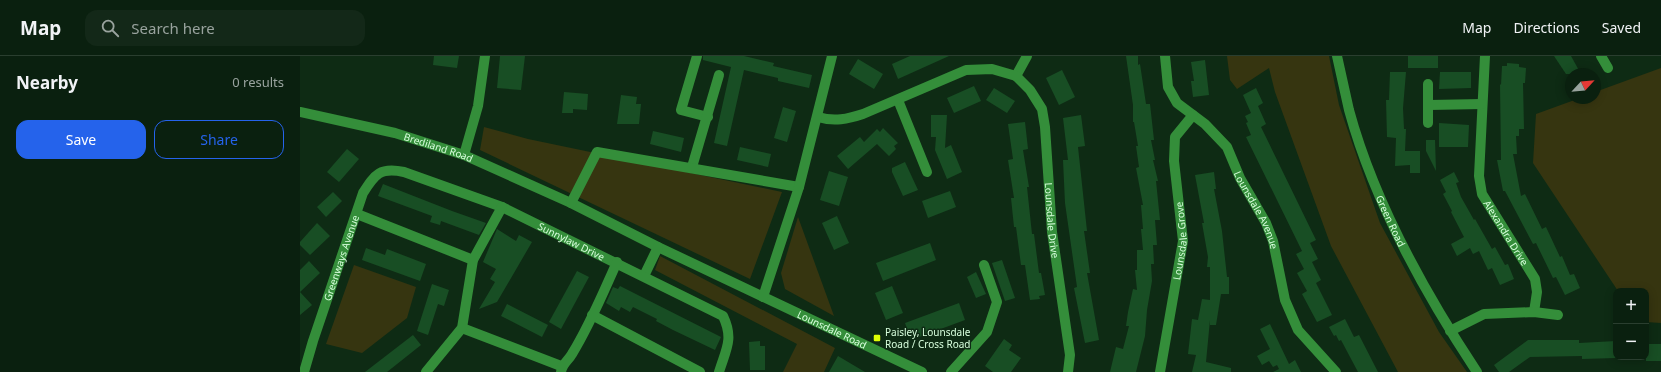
<!DOCTYPE html>
<html lang="en">
<head>
<meta charset="utf-8">
<style>
  :root { --surface:#0a200f; --page:#132818; --text:#f1f3f6; --muted:#99a39e; --line:#2a3e2f; --accent:#2563eb }
  body { margin:0; font-family:"Noto Sans",sans-serif; background:var(--page); color:var(--text) }
  .controls { position:absolute; right:12px; bottom:12px; display:grid; overflow:hidden; border-radius:8px; box-shadow:0 2px 10px #0003 }
  .controls button { width:36px; height:36px; display:grid; place-items:center; padding:0; border:0; border-bottom:1px solid var(--line); background:var(--surface); color:var(--text); font:20px sans-serif }
  .compass { position:absolute; left:1265px; top:12px; width:36px; height:36px; border-radius:50%; background:var(--surface); box-shadow:0 2px 10px #0003; rotate:64deg }
  .list { margin:0; padding:0; list-style:none }
  h2 { display:flex; justify-content:space-between; align-items:center; height:52px; margin:0; padding:0 16px; font-size:17px }
  h2 small { font-size:13px; font-weight:400; color:var(--muted) }
  .actions { display:flex; gap:8px; padding:12px 16px }
  .actions a { flex:1; padding:9px 0; border:1px solid var(--accent); border-radius:12px; text-align:center; font-size:14px; color:var(--accent) }
  .actions .main { background:var(--accent); color:#fff }
  .icon { flex:none; width:22px; height:22px; fill:none; stroke:currentColor; stroke-width:2; stroke-linecap:round; stroke-linejoin:round }
  .map { position:relative; flex:none; width:1361px; height:316px; overflow:hidden }
  header { display:flex; align-items:center; gap:24px; box-sizing:border-box; height:56px; padding:0 20px; background:var(--surface); border-bottom:1px solid var(--line) }
  header strong { font-size:19px }
  nav { display:flex; gap:22px; margin-inline-start:auto; font-size:14px }
  .search { width:280px; height:36px; background:var(--page); display:flex; align-items:center; gap:10px; box-sizing:border-box; padding:0 14px; border-radius:12px; color:var(--muted); font-size:15px }
  main { display:flex }
  aside { flex:1; background:var(--surface) }
  .map>svg:first-child { display:block }
  .green { fill:#363510 }
  .building { fill:#184e24 }
  .lines { fill:none; stroke-linecap:round; stroke-linejoin:round }
  .minor { stroke:#348e3a; stroke-width:10 }
  .poi-dot { fill:#dfff04; stroke:#0e2b14; stroke-width:1.5 }
  .labels { text-anchor:middle; stroke-width:3; stroke-linejoin:round; paint-order:stroke }
  .street-label { font-size:10px; fill:#d8ffdd; stroke:#0e2b14 }
  .poi-label { font-size:10px; fill:#d8ffdd; stroke:#0e2b14; text-anchor:start }
</style>
</head>
<body>
<header>
<strong>Map</strong>
<div class="search"><svg class="icon" aria-label="search" viewBox="0 0 24 24"><circle cx="10" cy="10" r="6"/><path d="M15 15l6 6"/></svg>Search here</div>
<nav><a>Map</a><a>Directions</a><a>Saved</a></nav>
</header>
<main>
<aside>
<h2>Nearby<small>0 results</small></h2>
<ul class="list">
</ul>
<div class="actions"><a class="main">Save</a><a>Share</a></div>
</aside>
<div class="map">
<svg width="1361" height="316" viewBox="0 0 1361 316">
  <rect width="100%" height="100%" fill="#0e2b14"/>
  <!-- green -->
  <g class="green">
    <polygon points="927,0 1029,0 1039,49 1080,167 1139,276 1167,316 1098,316 1031,190 975,36 969,12 937,33 930,24"/>
    <polygon points="1361,12 1361,267 1346,266 1346,235 1318,235 1233,107 1236,58 1280,42 1295,42 1295,36"/>
    <polygon points="184,71 228,83 482,136 450,223 180,94"/>
    <polygon points="498,161 534,260 485,233 481,217"/>
    <polygon points="360,200 535,292 524,316 483,316 497,288 355,214"/>
    <polygon points="54,209 116,231 107,262 62,297 26,288"/>
  </g>
  <!-- building -->
  <g class="building">
    <polygon points="134,0 159,0 157,12 133,9"/>
    <polygon points="200,0 225,0 221,34 197,32"/>
    <polygon points="403,0 444,0 474,7 473,10 512,19 509,32 478,25 478,22 444,14 427,90 414,87 431,11 403,4"/>
    <polygon points="610,0 649,0 598,23 592,8"/>
    <polygon points="826,0 838,0 838,9 840,8 846,48 850,48 854,84 851,84 855,104 853,104 858,125 856,125 860,164 855,164 857,189 853,189 854,208 851,208 852,225 847,254 845,280 836,316 810,316 816,291 823,293 829,270 826,270 828,256 833,233 837,234 835,214 837,214 837,194 843,194 841,173 843,173 841,149 843,149 836,112 839,111 836,90 838,90 834,66 833,66 833,49"/>
    <rect x="1108" y="0" width="30" height="12"/>
    <polygon points="1254,0 1271,0 1281,18 1266,18"/>
    <polygon points="558,3 583,18 574,33 549,18"/>
    <polygon points="905,4 909,39 893,41 891,25 894,25 891,6"/>
    <polygon points="1207,7 1219,8 1219,11 1226,12 1225,27 1223,27 1224,73 1219,73 1219,80 1216,80 1217,98 1213,98 1221,140 1225,138 1242,173 1246,171 1260,201 1262,200 1270,219 1274,218 1280,232 1265,239 1256,221 1253,222 1236,187 1233,188 1205,135 1203,135 1197,104 1201,104 1200,28 1201,29 1202,10 1207,10"/>
    <polygon points="762,14 775,41 759,49 746,22"/>
    <polygon points="1090,16 1106,16 1103,52 1104,73 1106,73 1105,95 1120,95 1120,117 1110,117 1110,109 1095,110 1096,82 1087,81 1086,44 1089,44"/>
    <polygon points="1140,16 1171,16 1171,32 1139,33"/>
    <polygon points="674,30 681,45 654,57 647,42"/>
    <polygon points="694,32 715,45 707,57 686,44"/>
    <polygon points="956,32 963,47 958,50 966,68 961,71 1016,184 1010,187 1018,203 1012,206 1021,224 1016,227 1032,259 1017,266 1002,238 1007,235 997,217 1004,213 996,198 1002,195 946,81 951,79 946,67 948,66 945,60 951,57 943,39"/>
    <polygon points="264,36 288,38 287,54 273,53 273,57 262,57"/>
    <polygon points="321,39 337,41 336,48 341,48 339,68 317,68"/>
    <polygon points="483,51 496,55 487,86 474,82"/>
    <polygon points="631,59 647,59 645,92 651,89 662,116 647,123 635,94 636,81 631,81"/>
    <polygon points="781,59 785,90 778,91 787,175 784,175 790,217 787,217 799,284 785,287 774,232 777,231 765,147 763,104 768,104 763,62"/>
    <polygon points="725,66 728,93 723,94 729,131 727,131 732,178 734,178 739,217 741,217 745,239 739,240 740,243 730,244 725,209 721,209 716,171 714,171 711,142 714,142 708,104 713,103 708,68"/>
    <polygon points="1139,67 1169,69 1168,91 1139,91"/>
    <polygon points="583,72 598,87 594,90 596,93 589,100 577,88 548,113 537,100 560,81 564,86 577,73 580,76"/>
    <polygon points="353,75 384,82 381,96 350,88"/>
    <polygon points="1126,84 1135,84 1136,115 1126,95"/>
    <polygon points="440,91 471,98 468,111 437,104"/>
    <polygon points="47,93 59,103 39,126 27,116"/>
    <polygon points="605,106 618,134 603,140 592,116 592,112"/>
    <polygon points="529,115 548,121 539,150 520,144"/>
    <polygon points="914,116 916,133 914,133 922,175 927,221 929,221 929,238 921,238 916,269 910,269 910,264 906,306 931,312 931,316 892,316 896,299 888,298 892,263 898,264 902,243 910,244 910,211 907,211 908,201 902,167 904,167 895,119"/>
    <polygon points="1154,116 1159,126 1156,127 1161,141 1174,164 1175,163 1192,193 1195,191 1205,209 1208,208 1214,223 1200,229 1192,212 1188,214 1179,195 1173,198 1170,192 1157,200 1151,188 1164,181 1151,156 1152,155 1143,138 1146,136 1140,124"/>
    <polygon points="83,128 152,155 186,167 179,179 141,165 140,169 130,166 132,160 78,140"/>
    <polygon points="650,135 656,151 628,162 622,145"/>
    <polygon points="33,136 42,145 26,161 17,151"/>
    <polygon points="537,160 549,187 534,194 522,167"/>
    <polygon points="17,167 30,180 10,199 0,189 0,186"/>
    <polygon points="197,173 216,185 219,179 232,186 197,246 179,253 195,226 190,223 196,213 183,206"/>
    <polygon points="630,187 636,204 583,225 576,207"/>
    <polygon points="66,192 85,199 87,193 126,208 120,225 62,204"/>
    <polygon points="702,204 715,242 705,245 692,207"/>
    <polygon points="9,205 20,217 0,236 12,249 0,259 0,214"/>
    <polygon points="277,215 289,221 261,273 249,266"/>
    <polygon points="676,216 686,238 676,242 667,221"/>
    <polygon points="132,228 149,234 144,250 138,248 128,279 117,275"/>
    <polygon points="320,230 421,281 415,294 373,274 356,265 357,263 333,251 330,256 321,251 319,255 306,247 313,231 318,233"/>
    <polygon points="592,230 603,257 586,264 575,237"/>
    <polygon points="659,247 665,264 611,284 605,267"/>
    <polygon points="207,248 248,269 242,281 201,260"/>
    <polygon points="1045,263 1054,281 1059,279 1078,316 1058,316 1041,284 1039,285 1036,279 1034,280 1029,271"/>
    <polygon points="970,268 989,308 995,304 1001,316 973,316 979,313 977,309 973,311 969,305 962,309 957,300 970,293 960,273"/>
    <polygon points="113,279 121,289 87,316 65,316"/>
    <polygon points="704,283 712,289 709,294 721,302 711,316 693,316 685,310"/>
    <polygon points="1228,284 1279,284 1279,287 1316,285 1316,302 1282,303 1282,300 1230,301 1209,316 1199,316 1194,309"/>
    <polygon points="460,285 460,290 465,290 465,314 450,314 449,286"/>
    <rect x="1346" y="288" width="15" height="17"/>
    <polygon points="538,300 565,316 529,316"/>
  </g>
  <g class="lines">
    <!-- minor -->
    <g class="minor">
      <polyline points="397,0 381,54 408,61"/>
      <path id="s1" d="M865 0 868 31 877 47 905 68 927 91 940 122 966 167 973 185 985 244 998 274 1036 316"/>
      <path id="s2" d="M1037 0C1041 18 1045 36 1049 54 1074 146 1124 236 1177 316"/>
      <path id="s3" d="M1185 0 1179 120 1182 138 1235 223 1237 236 1234 256"/>
      <polyline points="1301,0 1308,12"/>
      <polyline points="716,20 727,0"/>
      <polyline points="598,44 627,116"/>
      <polyline points="1129,49 1182,48"/>
      <path id="s4" d="M0 56 95 77 164 99 271 147 358 191 622 316"/>
      <path id="s5" d="M518 61C534 66 548 63 563 58L666 14 692 13 716 20 730 34 742 53 745 71 752 176 770 299 768 316"/>
      <polyline points="1128,67 1128,28"/>
      <polyline points="164,99 178,50 185,0"/>
      <polyline points="392,111 419,19"/>
      <polyline points="271,147 297,96 499,131"/>
      <polyline points="57,158 173,204"/>
      <polyline points="344,220 358,191"/>
      <polyline points="463,241 499,131 532,0"/>
      <polyline points="292,259 400,316"/>
      <polyline points="162,272 261,310"/>
      <polyline points="1150,275 1184,258 1234,256 1258,259"/>
      <path id="s6" d="M4 316 13 285 63 137C75 118 80 111 104 116L202 151 423 260C434 283 426 293 419 316"/>
      <polyline points="126,316 162,272 173,204 202,151"/>
      <path d="M261 316C262 308 268 305 272 298 290 269 303 237 317 206"/>
      <polyline points="651,316 687,276 697,246 684,209"/>
      <path id="s7" d="M860 316 883 185 874 105 875 81 893 59"/>
    </g>
  </g>
  <!-- markers -->
  <rect class="poi-dot" x="573" y="278" width="8" height="8" rx="2"/>
  <g class="labels">
    <!-- street labels -->
    <g class="street-label">
      <text dy="4" stroke="none"><textPath href="#s4" startOffset="143">Brediland Road</textPath></text>
      <text dy="4" stroke="none"><textPath href="#s1" startOffset="186">Lounsdale Avenue</textPath></text>
      <text dy="4" stroke="none"><textPath href="#s5" startOffset="363">Lounsdale Drive</textPath></text>
      <text dy="4" stroke="none"><textPath href="#s2" startOffset="174">Green Road</textPath></text>
      <text dy="4" stroke="none"><textPath href="#s3" startOffset="184">Alexandra Drive</textPath></text>
      <text dy="4" stroke="none"><textPath href="#s6" startOffset="421">Sunnylaw Drive</textPath></text>
      <text dy="4" stroke="none"><textPath href="#s7" startOffset="133">Lounsdale Grove</textPath></text>
      <text dy="4" stroke="none"><textPath href="#s6" startOffset="120">Greenways Avenue</textPath></text>
      <text dy="4" stroke="none"><textPath href="#s4" startOffset="577">Lounsdale Road</textPath></text>
    </g>
    <!-- poi labels -->
    <g class="poi-label">
      <text x="585" y="280">Paisley, Lounsdale<tspan x="585" dy="12">Road / Cross Road</tspan></text>
    </g>
  </g>
</svg>
<div class="controls">
<button>+</button>
<button>−</button>
</div>
<svg class="compass" viewBox="-18 -18 36 36"><path d="M0-13l5 13h-10z" fill="#e53935"/><path d="M0 13l5-13h-10z" fill="#99a39e"/></svg>
</div>
</main>
</body>
</html>
